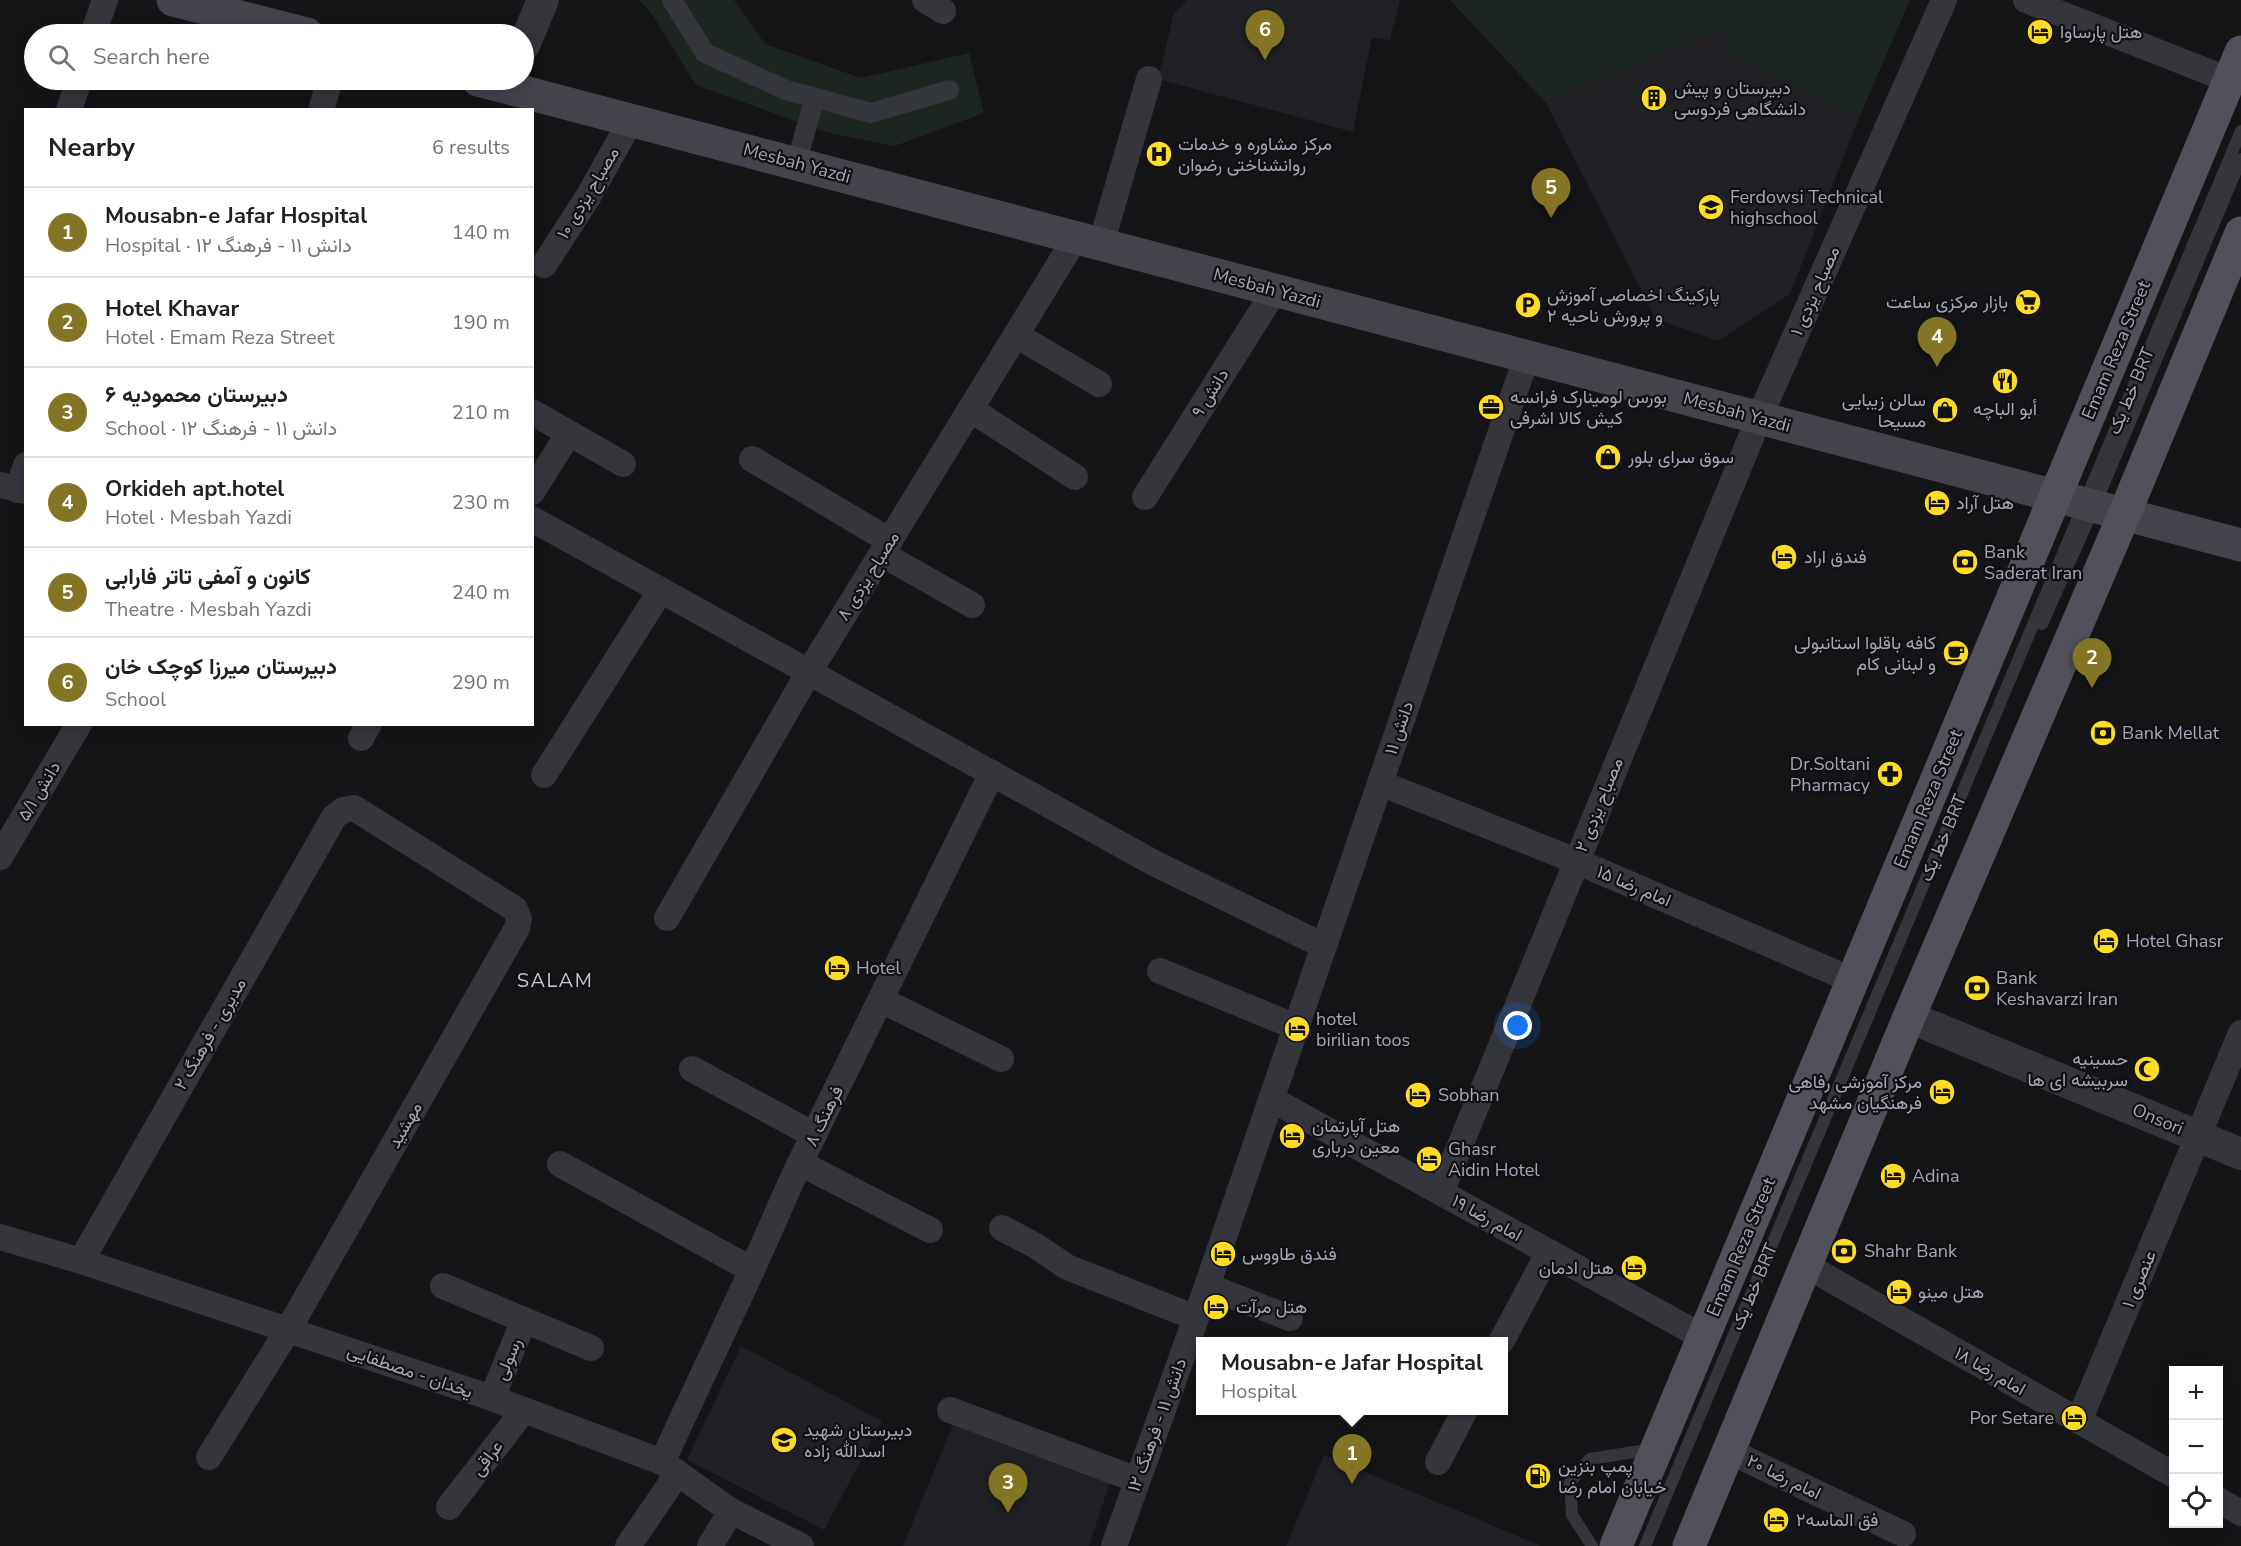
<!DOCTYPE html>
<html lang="en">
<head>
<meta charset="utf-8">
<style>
  :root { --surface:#fff; --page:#f6f6f6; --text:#202124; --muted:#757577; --line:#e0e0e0; --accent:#847524 }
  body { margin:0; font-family:"Nunito Sans",Vazirmatn,sans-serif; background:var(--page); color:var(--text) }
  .controls { position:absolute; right:18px; bottom:18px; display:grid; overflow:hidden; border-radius:0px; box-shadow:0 3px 15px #0003 }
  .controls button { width:54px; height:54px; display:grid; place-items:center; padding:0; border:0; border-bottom:2px solid var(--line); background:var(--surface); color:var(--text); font:30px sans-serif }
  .you { position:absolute; left:1518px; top:1026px; width:21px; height:21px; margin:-15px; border:4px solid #fff; border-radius:50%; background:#1a73e8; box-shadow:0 0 0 9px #1a73e833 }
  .badge { display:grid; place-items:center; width:39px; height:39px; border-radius:50%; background:var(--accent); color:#fff; font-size:20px; font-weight:700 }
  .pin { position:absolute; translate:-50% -50px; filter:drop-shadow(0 2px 3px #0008) }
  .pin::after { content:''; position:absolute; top:32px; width:21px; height:18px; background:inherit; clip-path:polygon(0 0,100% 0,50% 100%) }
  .popup { position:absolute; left:1196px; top:1337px; width:312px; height:78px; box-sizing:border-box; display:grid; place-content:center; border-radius:0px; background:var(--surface); filter:drop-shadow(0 2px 4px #0005); font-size:20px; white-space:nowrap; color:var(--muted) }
  .popup b { font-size:22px; color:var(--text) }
  .popup::after { content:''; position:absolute; left:50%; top:100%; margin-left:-12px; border:12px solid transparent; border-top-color:var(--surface) }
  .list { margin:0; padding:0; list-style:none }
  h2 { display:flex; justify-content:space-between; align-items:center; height:78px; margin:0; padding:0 24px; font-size:26px }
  h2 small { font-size:20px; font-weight:400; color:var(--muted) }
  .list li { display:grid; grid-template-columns:39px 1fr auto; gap:18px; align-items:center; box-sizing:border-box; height:90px; padding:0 24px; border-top:2px solid var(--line) }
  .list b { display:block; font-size:22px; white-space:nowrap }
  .list p { margin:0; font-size:20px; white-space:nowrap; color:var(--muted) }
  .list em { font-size:20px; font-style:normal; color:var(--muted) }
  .icon { flex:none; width:33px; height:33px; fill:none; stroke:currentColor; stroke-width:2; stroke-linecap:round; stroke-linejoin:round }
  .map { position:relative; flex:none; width:2241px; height:1546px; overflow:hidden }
  .search { position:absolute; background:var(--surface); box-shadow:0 3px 15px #0003; left:24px; top:24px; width:510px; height:66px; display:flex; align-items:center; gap:15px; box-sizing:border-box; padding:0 21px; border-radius:33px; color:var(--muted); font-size:22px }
  .panel { position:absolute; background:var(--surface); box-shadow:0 3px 15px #0003; left:24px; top:108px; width:510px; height:618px; border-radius:0px }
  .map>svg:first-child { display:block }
  .built { fill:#212024 }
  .green { fill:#1c251f }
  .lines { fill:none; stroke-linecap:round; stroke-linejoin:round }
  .service { stroke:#35353c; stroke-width:12 }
  .pedestrian { stroke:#35353c; stroke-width:20 }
  .minor { stroke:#35353c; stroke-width:26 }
  .tertiary { stroke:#35353c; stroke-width:32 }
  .secondary { stroke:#43444c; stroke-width:33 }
  .primary { stroke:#51515b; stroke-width:33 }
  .labels { text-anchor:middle; stroke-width:4.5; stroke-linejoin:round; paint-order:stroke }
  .poi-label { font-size:18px; fill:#a5a8b8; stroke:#100f12; text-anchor:start }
  .street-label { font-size:18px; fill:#a5a8b8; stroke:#100f12 }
  .neighbourhood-label { font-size:20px; letter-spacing:1.5px; fill:#c7c8d3; stroke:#100f12 }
</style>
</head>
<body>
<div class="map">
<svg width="2241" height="1546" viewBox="0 0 2241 1546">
  <rect width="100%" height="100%" fill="#151417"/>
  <!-- built -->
  <g class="built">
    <polygon points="1187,0 1400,0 1390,40 1372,37 1353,132 1158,79 1174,13"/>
    <polygon points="1721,29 1733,54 1858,120 1790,294 1718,341 1656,319 1546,103"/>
    <polygon points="741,1346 882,1421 824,1530 687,1460"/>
    <polygon points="954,1422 1111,1479 1089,1546 903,1546"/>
    <polygon points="1324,1455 1461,1512 1541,1546 1286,1546"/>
  </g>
  <!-- green -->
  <g class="green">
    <polygon points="639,0 734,0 765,44 861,78 969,53 984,113 895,146 825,132 696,85 653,16"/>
    <polygon points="1450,0 1910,0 1858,120 1732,54 1721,29 1546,103"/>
  </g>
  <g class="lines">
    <!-- service -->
    <g class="service">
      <polyline points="2042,624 2094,507 2241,159"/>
      <polyline points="1592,1546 1572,1515 1570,1482 1590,1459 1653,1449"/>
      <polyline points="1645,1546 2241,131"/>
    </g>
    <!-- pedestrian -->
    <g class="pedestrian">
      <polyline points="672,0 705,53 786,90 871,113 949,90"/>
      <polyline points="796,163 815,98"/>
    </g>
    <!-- minor -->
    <g class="minor">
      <polyline points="925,0 943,11"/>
      <polyline points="2026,0 2229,80"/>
      <polyline points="93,34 105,0"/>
      <polyline points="69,110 79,80"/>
      <polyline points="321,110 330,80"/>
      <polyline points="1101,244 1149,79"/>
      <polyline points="544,265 588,197 631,120"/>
      <polyline points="1016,335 1099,384"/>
      <polyline points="970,409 1075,477"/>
      <polyline points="532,412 623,464"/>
      <polyline points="752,459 890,541"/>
      <polyline points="0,485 26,491"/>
      <polyline points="18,490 26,465"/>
      <polyline points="532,492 569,433"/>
      <polyline points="1145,497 1275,290"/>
      <polyline points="532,519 1154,863 1324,946"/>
      <polyline points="882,554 972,605"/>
      <polyline points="361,738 369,724"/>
      <polyline points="544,775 661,590"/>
      <polyline points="1380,783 1576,861 1852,980"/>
      <polyline points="0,857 79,724"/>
      <polyline points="667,918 809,672 1076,237"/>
      <polyline points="1160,971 1296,1027"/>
      <polyline points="881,1000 1001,1059"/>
      <polyline points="692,1069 814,1135"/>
      <polyline points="1271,1099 1703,1337"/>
      <polyline points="800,1163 930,1230"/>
      <polyline points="560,1164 752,1270"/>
      <polyline points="1441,1192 1759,418 1944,0"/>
      <polyline points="1002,1228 1036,1246 1067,1267 1196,1318"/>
      <polyline points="0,1237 81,1261 492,1398 662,1462 731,1511 801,1546"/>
      <polyline points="81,1261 334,817 343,810 354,808 515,909 519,919 517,928 288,1330 209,1457"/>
      <polyline points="1807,1266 2174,1475"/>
      <polyline points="443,1286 591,1348"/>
      <polyline points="1207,1286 1290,1318"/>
      <polyline points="1501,1342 1549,1252"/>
      <polyline points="492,1398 524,1320"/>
      <polyline points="950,1410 1137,1480"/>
      <polyline points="2079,1421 2241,1033"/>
      <polyline points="1729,1451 1903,1534"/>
      <polyline points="662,1462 752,1270 796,1171 992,773"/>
      <polyline points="1438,1462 1465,1410"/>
      <polyline points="2218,1500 2241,1513"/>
      <polyline points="449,1507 524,1410"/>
      <polyline points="628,1546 678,1473"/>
      <polyline points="710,1546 731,1511"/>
      <polyline points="1114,1546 1196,1318 1527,356"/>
    </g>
    <!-- tertiary -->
    <g class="tertiary">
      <polyline points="524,45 543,0"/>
      <polyline points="1909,1017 2241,1154"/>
    </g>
    <!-- secondary -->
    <g class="secondary">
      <polyline points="173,0 307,34"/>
      <polyline points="478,80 2241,545"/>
    </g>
    <!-- primary -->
    <g class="primary">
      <polyline points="1616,1546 2241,52"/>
      <polyline points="1689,1546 1909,1017 2124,515 2241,233"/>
    </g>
  </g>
  <!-- icons -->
  <defs>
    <symbol id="hotel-disc" viewBox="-11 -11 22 22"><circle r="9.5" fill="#fedc25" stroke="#100f12"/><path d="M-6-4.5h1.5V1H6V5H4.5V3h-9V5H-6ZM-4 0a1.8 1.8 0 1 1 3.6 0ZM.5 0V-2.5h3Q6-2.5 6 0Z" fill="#111"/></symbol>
    <symbol id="building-disc" viewBox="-11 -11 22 22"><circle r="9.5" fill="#fedc25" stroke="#100f12"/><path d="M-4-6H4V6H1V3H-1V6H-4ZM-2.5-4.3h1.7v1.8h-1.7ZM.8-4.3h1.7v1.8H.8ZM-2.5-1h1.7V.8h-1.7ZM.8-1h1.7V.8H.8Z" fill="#111"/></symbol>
    <symbol id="hospital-disc" viewBox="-11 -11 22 22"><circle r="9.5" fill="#fedc25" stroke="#100f12"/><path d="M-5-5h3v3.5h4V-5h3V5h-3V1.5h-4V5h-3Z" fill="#111"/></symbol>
    <symbol id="school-disc" viewBox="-11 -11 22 22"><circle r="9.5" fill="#fedc25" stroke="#100f12"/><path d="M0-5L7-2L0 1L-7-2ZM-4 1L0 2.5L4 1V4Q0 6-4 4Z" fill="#111"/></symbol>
    <symbol id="supermarket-disc" viewBox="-11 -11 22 22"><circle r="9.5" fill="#fedc25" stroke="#100f12"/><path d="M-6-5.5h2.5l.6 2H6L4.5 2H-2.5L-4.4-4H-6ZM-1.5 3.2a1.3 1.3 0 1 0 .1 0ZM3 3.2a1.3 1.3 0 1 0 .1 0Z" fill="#111"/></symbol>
    <symbol id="parking-disc" viewBox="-11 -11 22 22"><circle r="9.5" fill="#fedc25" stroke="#100f12"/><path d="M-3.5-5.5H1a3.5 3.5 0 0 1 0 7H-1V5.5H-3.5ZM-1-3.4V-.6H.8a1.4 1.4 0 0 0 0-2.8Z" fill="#111"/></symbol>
    <symbol id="restaurant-disc" viewBox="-11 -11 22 22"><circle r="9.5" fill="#fedc25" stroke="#100f12"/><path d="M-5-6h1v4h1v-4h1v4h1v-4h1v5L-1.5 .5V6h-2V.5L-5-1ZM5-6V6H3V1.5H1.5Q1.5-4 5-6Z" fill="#111"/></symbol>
    <symbol id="office-disc" viewBox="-11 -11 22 22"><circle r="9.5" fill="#fedc25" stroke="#100f12"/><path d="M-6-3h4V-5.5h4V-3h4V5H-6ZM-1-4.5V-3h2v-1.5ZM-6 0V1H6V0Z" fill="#111"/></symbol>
    <symbol id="shop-disc" viewBox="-11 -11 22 22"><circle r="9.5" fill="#fedc25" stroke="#100f12"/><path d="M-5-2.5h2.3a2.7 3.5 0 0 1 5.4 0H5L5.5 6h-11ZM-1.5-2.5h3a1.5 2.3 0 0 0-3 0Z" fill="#111"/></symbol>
    <symbol id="bank-disc" viewBox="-11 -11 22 22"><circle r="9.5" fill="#fedc25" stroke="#100f12"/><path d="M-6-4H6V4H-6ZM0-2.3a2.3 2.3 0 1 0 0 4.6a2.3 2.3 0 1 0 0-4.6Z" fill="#111"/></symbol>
    <symbol id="cafe-disc" viewBox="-11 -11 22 22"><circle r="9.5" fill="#fedc25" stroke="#100f12"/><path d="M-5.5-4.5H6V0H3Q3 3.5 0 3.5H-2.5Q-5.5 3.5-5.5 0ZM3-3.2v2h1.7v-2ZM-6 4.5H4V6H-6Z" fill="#111"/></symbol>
    <symbol id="pharmacy-disc" viewBox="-11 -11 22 22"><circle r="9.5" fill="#fedc25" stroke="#100f12"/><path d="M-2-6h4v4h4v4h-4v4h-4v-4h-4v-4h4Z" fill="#111"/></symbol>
    <symbol id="mosque-disc" viewBox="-11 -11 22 22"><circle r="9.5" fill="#fedc25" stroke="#100f12"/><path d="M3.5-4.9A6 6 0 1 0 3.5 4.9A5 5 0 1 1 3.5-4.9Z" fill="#111"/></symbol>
    <symbol id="fuel-disc" viewBox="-11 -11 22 22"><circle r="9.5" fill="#fedc25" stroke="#100f12"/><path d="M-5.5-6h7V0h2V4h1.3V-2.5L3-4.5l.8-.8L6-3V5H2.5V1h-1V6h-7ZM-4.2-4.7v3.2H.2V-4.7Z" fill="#111"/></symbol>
  </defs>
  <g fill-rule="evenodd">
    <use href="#hotel-disc" x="2025" y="17" width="30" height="30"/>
    <use href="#building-disc" x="1639" y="83" width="30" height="30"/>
    <use href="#hospital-disc" x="1144" y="139" width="30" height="30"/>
    <use href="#school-disc" x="1696" y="192" width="30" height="30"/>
    <use href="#supermarket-disc" x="2013" y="287" width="30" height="30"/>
    <use href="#parking-disc" x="1513" y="290" width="30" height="30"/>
    <use href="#restaurant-disc" x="1990" y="366" width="30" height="30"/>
    <use href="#office-disc" x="1476" y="392" width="30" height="30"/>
    <use href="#shop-disc" x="1930" y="395" width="30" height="30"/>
    <use href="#shop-disc" x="1593" y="442" width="30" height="30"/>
    <use href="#hotel-disc" x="1922" y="488" width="30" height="30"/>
    <use href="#hotel-disc" x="1769" y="542" width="30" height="30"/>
    <use href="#bank-disc" x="1950" y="547" width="30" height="30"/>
    <use href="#cafe-disc" x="1941" y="638" width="30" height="30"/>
    <use href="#bank-disc" x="2088" y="718" width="30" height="30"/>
    <use href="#pharmacy-disc" x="1875" y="759" width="30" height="30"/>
    <use href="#hotel-disc" x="2091" y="926" width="30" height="30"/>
    <use href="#hotel-disc" x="822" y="953" width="30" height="30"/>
    <use href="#bank-disc" x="1962" y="973" width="30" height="30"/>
    <use href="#hotel-disc" x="1282" y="1014" width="30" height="30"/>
    <use href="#mosque-disc" x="2132" y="1054" width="30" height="30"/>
    <use href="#hotel-disc" x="1927" y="1077" width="30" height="30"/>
    <use href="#hotel-disc" x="1403" y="1080" width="30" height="30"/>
    <use href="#hotel-disc" x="1277" y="1121" width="30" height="30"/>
    <use href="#hotel-disc" x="1414" y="1144" width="30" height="30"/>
    <use href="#hotel-disc" x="1878" y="1161" width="30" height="30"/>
    <use href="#bank-disc" x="1829" y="1236" width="30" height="30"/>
    <use href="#hotel-disc" x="1208" y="1239" width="30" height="30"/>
    <use href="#hotel-disc" x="1619" y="1253" width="30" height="30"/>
    <use href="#hotel-disc" x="1884" y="1277" width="30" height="30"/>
    <use href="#hotel-disc" x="1201" y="1292" width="30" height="30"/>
    <use href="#hotel-disc" x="2059" y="1403" width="30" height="30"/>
    <use href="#school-disc" x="769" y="1425" width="30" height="30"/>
    <use href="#fuel-disc" x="1523" y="1461" width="30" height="30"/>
    <use href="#hotel-disc" x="1761" y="1505" width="30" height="30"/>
  </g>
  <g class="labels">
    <!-- poi labels -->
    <g class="poi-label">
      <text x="2060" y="38">هتل پارساوا</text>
      <text x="1674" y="94">دبیرستان و پیش<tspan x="1674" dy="21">دانشگاهی فردوسی</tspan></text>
      <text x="1178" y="150">مرکز مشاوره و خدمات<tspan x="1178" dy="21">روانشناختی رضوان</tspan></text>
      <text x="1730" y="203">Ferdowsi Technical<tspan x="1730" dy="21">highschool</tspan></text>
      <text x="1547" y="301">پارکینگ اخصاصی آموزش<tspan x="1547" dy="21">و پرورش ناحیه ۲</tspan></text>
      <text x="2008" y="308" text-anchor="end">بازار مرکزی ساعت</text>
      <text x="1510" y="403">بورس لومینارک فرانسه<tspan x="1510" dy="21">کیش کالا اشرفی</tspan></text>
      <text x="1926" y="406" text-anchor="end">سالن زیبایی<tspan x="1926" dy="21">مسیحا</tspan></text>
      <text x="2005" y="415" text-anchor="middle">أبو الباچه</text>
      <text x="1628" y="463">سوق سرای بلور</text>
      <text x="1956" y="509">هتل آراد</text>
      <text x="1984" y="558">Bank<tspan x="1984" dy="21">Saderat Iran</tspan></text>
      <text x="1804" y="563">فندق اراد</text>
      <text x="1936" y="649" text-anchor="end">کافه باقلوا استانبولی<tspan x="1936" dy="21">و لبنانی کام</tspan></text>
      <text x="2122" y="739">Bank Mellat</text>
      <text x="1870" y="770" text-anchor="end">Dr.Soltani<tspan x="1870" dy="21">Pharmacy</tspan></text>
      <text x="2126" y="947">Hotel Ghasr</text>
      <text x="856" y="974">Hotel</text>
      <text x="1996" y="984">Bank<tspan x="1996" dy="21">Keshavarzi Iran</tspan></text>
      <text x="1316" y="1025">hotel<tspan x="1316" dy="21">birilian toos</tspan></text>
      <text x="2128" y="1065" text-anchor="end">حسینیه<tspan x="2128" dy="21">سربیشه ای ها</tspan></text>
      <text x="1922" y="1088" text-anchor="end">مرکز آموزشی رفاهی<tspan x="1922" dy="21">فرهنگیان مشهد</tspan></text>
      <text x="1438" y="1101">Sobhan</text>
      <text x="1312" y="1132">هتل آپارتمان<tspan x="1312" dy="21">معین درباری</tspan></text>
      <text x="1448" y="1155">Ghasr<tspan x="1448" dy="21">Aidin Hotel</tspan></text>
      <text x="1912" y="1182">Adina</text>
      <text x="1864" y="1257">Shahr Bank</text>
      <text x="1242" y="1260">فندق طاووس</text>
      <text x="1614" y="1274" text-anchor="end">هتل ادمان</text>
      <text x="1918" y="1298">هتل مینو</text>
      <text x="1236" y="1313">هتل مرآت</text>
      <text x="2054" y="1424" text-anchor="end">Por Setare</text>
      <text x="804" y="1436">دبیرستان شهید<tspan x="804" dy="21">اسدالله زاده</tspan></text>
      <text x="1558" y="1472">پمپ بنزین<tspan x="1558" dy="21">خیابان امام رضا</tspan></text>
      <text x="1796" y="1526">فق الماسه٢</text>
    </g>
    <!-- street labels -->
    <g class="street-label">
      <text transform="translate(797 163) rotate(15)" y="6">Mesbah Yazdi</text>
      <text transform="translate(588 193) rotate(-59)" y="6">مصباح یزدی ۱۰</text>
      <text transform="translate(1267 288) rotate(15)" y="6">Mesbah Yazdi</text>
      <text transform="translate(1815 291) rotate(-66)" y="6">مصباح یزدی ۱</text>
      <text transform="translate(2116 350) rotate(-67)" y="6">Emam Reza Street</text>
      <text transform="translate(2131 391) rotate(-67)" y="6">خط یک BRT</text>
      <text transform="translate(1210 393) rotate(-58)" y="6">دانش ۹</text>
      <text transform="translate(1737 412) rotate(15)" y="6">Mesbah Yazdi</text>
      <text transform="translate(868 576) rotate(-58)" y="6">مصباح یزدی ۸</text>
      <text transform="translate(1399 728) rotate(-71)" y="6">دانش ۱۱</text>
      <text transform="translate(39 791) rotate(-59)" y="6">دانش ۵/۱</text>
      <text transform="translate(1928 799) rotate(-67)" y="6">Emam Reza Street</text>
      <text transform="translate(1599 805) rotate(-68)" y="6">مصباح یزدی ۲</text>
      <text transform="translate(1943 838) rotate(-67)" y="6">خط یک BRT</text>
      <text transform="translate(1634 886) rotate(23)" y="6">امام رضا ۱۵</text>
      <text transform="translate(210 1034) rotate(-60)" y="6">مدیری - فرهنگ ۲</text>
      <text transform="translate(824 1116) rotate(-64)" y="6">فرهنگ ۸</text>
      <text transform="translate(2158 1119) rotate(23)" y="6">Onsori</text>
      <text transform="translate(405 1125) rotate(-60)" y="6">مهشید</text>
      <text transform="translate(1487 1218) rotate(29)" y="6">امام رضا ۱۹</text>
      <text transform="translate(1741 1247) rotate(-67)" y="6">Emam Reza Street</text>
      <text transform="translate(2139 1279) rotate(-67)" y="6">عنصری ۱</text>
      <text transform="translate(1754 1287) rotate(-67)" y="6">خط یک BRT</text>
      <text transform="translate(508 1359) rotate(-68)" y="6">رسولی</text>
      <text transform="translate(410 1371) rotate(19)" y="6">یخدان - مصطفایی</text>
      <text transform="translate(1990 1371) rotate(30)" y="6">امام رضا ۱۸</text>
      <text transform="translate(1157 1425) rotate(-70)" y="6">دانش ۱۱ - فرهنگ ۱۲</text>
      <text transform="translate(487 1458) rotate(-53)" y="6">عراقی</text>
      <text transform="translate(1784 1477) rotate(26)" y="6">امام رضا ۲۰</text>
    </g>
    <!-- neighbourhood labels -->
    <g class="neighbourhood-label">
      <text x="555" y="987">SALAM</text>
    </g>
  </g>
</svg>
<div class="controls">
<button>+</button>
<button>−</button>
<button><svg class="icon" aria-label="locate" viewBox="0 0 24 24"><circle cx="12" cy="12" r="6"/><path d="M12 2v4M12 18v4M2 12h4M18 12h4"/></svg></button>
</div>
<div class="you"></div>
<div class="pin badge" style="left:1352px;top:1484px">1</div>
<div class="popup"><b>Mousabn-e Jafar Hospital</b>Hospital</div>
<div class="pin badge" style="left:2092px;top:688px">2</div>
<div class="pin badge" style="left:1008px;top:1513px">3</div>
<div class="pin badge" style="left:1937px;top:367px">4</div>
<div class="pin badge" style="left:1551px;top:218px">5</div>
<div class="pin badge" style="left:1265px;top:60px">6</div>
<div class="search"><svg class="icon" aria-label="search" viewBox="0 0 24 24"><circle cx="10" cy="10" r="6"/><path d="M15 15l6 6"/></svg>Search here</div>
<section class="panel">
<h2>Nearby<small>6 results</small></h2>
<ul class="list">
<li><span class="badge">1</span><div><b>Mousabn-e Jafar Hospital</b><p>Hospital · دانش ۱۱ - فرهنگ ۱۲</p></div><em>140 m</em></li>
<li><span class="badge">2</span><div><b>Hotel Khavar</b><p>Hotel · Emam Reza Street</p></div><em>190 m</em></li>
<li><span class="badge">3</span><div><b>دبیرستان محمودیه ۶</b><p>School · دانش ۱۱ - فرهنگ ۱۲</p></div><em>210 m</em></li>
<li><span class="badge">4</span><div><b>Orkideh apt.hotel</b><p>Hotel · Mesbah Yazdi</p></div><em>230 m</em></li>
<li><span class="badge">5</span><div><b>کانون و آمفی تاتر فارابی</b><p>Theatre · Mesbah Yazdi</p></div><em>240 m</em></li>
<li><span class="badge">6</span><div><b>دبیرستان میرزا کوچک خان</b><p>School</p></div><em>290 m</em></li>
</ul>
</section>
</div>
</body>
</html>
